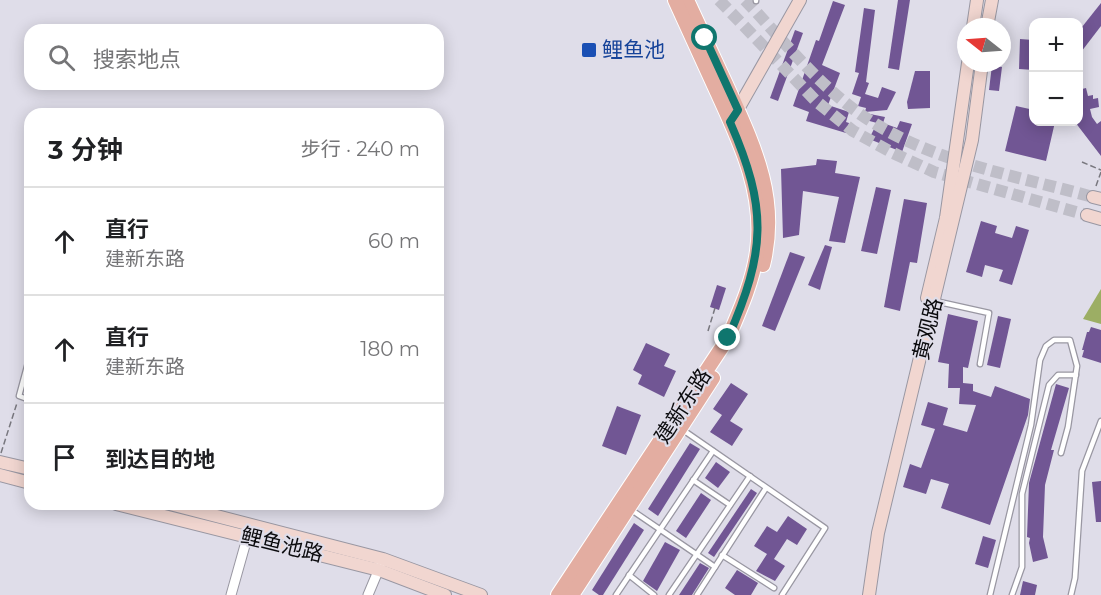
<!DOCTYPE html>
<html lang="zh">
<head>
<meta charset="utf-8">
<style>
  :root { --surface:#fff; --page:#f6f6f6; --text:#202124; --muted:#757577; --line:#e0e0e0 }
  body { margin:0; font-family:Montserrat,"Noto Sans SC",sans-serif; background:var(--page); color:var(--text) }
  .controls { position:absolute; right:18px; top:18px; display:grid; overflow:hidden; border-radius:12px; box-shadow:0 3px 15px #0003 }
  .controls button { width:54px; height:54px; display:grid; place-items:center; padding:0; border:0; border-bottom:2px solid var(--line); background:var(--surface); color:var(--text); font:30px sans-serif }
  .compass { position:absolute; left:957px; top:18px; width:54px; height:54px; border-radius:50%; background:var(--surface); box-shadow:0 3px 15px #0003; rotate:287deg }
  .stop { position:absolute; width:18px; height:18px; margin:-14px; border:4px solid #0f766e; border-radius:50%; background:#fff }
  .stop.end { background:#0f766e; border-color:#fff; box-shadow:0 2px 6px #0008 }
  .list { margin:0; padding:0; list-style:none }
  h2 { display:flex; justify-content:space-between; align-items:center; height:78px; margin:0; padding:0 24px; font-size:26px }
  h2 small { font-size:20px; font-weight:400; color:var(--muted) }
  .list li { display:grid; grid-template-columns:39px 1fr auto; gap:18px; align-items:center; box-sizing:border-box; height:108px; padding:0 24px; border-top:2px solid var(--line) }
  .list b { display:block; font-size:22px; white-space:nowrap }
  .list p { margin:0; font-size:20px; white-space:nowrap; color:var(--muted) }
  .list em { font-size:20px; font-style:normal; color:var(--muted) }
  .icon { flex:none; width:33px; height:33px; fill:none; stroke:currentColor; stroke-width:2; stroke-linecap:round; stroke-linejoin:round }
  .map { position:relative; flex:none; width:1101px; height:595px; overflow:hidden }
  .search { position:absolute; background:var(--surface); box-shadow:0 3px 15px #0003; left:24px; top:24px; width:420px; height:66px; display:flex; align-items:center; gap:15px; box-sizing:border-box; padding:0 21px; border-radius:18px; color:var(--muted); font-size:22px }
  .panel { position:absolute; background:var(--surface); box-shadow:0 3px 15px #0003; left:24px; top:108px; width:420px; height:402px; border-radius:18px }
  .map>svg:first-child { display:block }
  .forest { fill:#9cae64 }
  .building { fill:#715694 }
  .lines { fill:none; stroke-linecap:round; stroke-linejoin:round }
  .secondary-tunnel { stroke:#bfbec8; stroke-width:12; stroke-dasharray:12 6; stroke-linecap:butt }
  .lane-casing { stroke:#9997a2; stroke-width:7 }
  .street-casing { stroke:#9997a2; stroke-width:11 }
  .secondary-casing { stroke:#9997a2; stroke-width:14 }
  .primary-casing { stroke:#fff; stroke-width:16 }
  .path { stroke:#78777e; stroke-width:1.5; stroke-dasharray:6 3; stroke-linecap:butt }
  .lane { stroke:#fff; stroke-width:4.5 }
  .street { stroke:#fff; stroke-width:9 }
  .secondary { stroke:#f1d6d0; stroke-width:12 }
  .primary { stroke:#e3ada1; stroke-width:14 }
  .route { stroke:#0f766e; stroke-width:8 }
  .transit-dot { fill:#1a4fb4; stroke:#dfdde9; stroke-width:2 }
  .labels { text-anchor:middle; stroke-width:4.5; stroke-linejoin:round; paint-order:stroke }
  .transit-label { font-size:21px; fill:#164399; stroke:#dfdde9; text-anchor:start }
  .street-label { font-size:21px; fill:#0b0b0e; stroke:#dfdde9 }
</style>
</head>
<body>
<div class="map">
<svg width="1101" height="595" viewBox="0 0 1101 595">
  <rect width="100%" height="100%" fill="#dfdde9"/>
  <!-- forest -->
  <polygon class="forest" points="1101,289 1101,324 1083,319"/>
  <!-- building -->
  <g class="building">
    <polygon points="898,0 910,0 899,70 888,68"/>
    <polygon points="833,1 845,5 822,65 840,73 828,105 849,112 846,122 849,123 846,133 806,121 809,112 793,106 816,40 819,41"/>
    <polygon points="1101,3 1101,26 1078,56 1078,32"/>
    <polygon points="864,8 875,10 866,82 869,83 865,94 878,98 882,87 896,92 887,110 865,112 866,108 858,106 861,97 852,94 859,73 855,72"/>
    <polygon points="795,30 803,33 778,101 770,98"/>
    <polygon points="1020,39 1033,40 1034,70 1019,69"/>
    <polygon points="992,65 1002,67 999,91 989,90"/>
    <polygon points="915,71 930,71 930,108 908,109 907,102"/>
    <polygon points="1086,88 1088,96 1093,95 1093,99 1098,98 1099,107 1090,109 1092,117 1097,124 1101,121 1101,156 1075,122 1078,122 1078,90"/>
    <polygon points="1016,106 1034,110 1034,122 1055,122 1046,161 1005,151"/>
    <polygon points="865,113 885,117 883,123 897,128 900,121 912,124 902,152 869,139 877,123 862,119"/>
    <polygon points="817,159 837,161 835,173 860,177 845,243 829,241 839,197 803,191 799,235 783,238 781,169 816,165"/>
    <polygon points="876,187 891,190 877,254 861,251"/>
    <polygon points="904,199 927,203 917,263 910,262 900,311 884,307"/>
    <polygon points="981,221 997,226 995,233 1012,238 1016,226 1029,230 1012,285 999,281 1003,270 985,265 982,277 966,272"/>
    <polygon points="825,245 832,247 820,290 808,285"/>
    <polygon points="790,252 805,257 775,331 762,326"/>
    <polygon points="717,285 726,288 719,310 710,307"/>
    <polygon points="948,314 978,321 968,368 963,367 963,383 973,384 973,391 991,397 995,386 1030,399 1028,415 990,525 941,508 949,484 931,479 926,494 903,487 910,464 921,468 935,429 921,425 928,402 948,408 943,425 967,432 976,405 959,404 960,388 948,388 949,364 938,362"/>
    <polygon points="998,316 1011,319 1000,368 987,365"/>
    <polygon points="1091,327 1101,330 1101,363 1082,357 1084,350 1082,350 1087,332 1089,332"/>
    <polygon points="646,343 670,354 664,366 676,371 664,397 638,384 642,375 633,370"/>
    <polygon points="731,383 748,394 730,421 743,429 732,446 710,432 722,415 713,409"/>
    <polygon points="1056,384 1069,388 1051,450 1054,450 1045,485 1043,537 1048,558 1033,562 1029,543 1030,538 1027,537 1029,483"/>
    <polygon points="617,406 641,415 626,455 602,446"/>
    <polygon points="690,443 700,449 658,516 648,509"/>
    <polygon points="716,462 730,472 718,488 705,478"/>
    <polygon points="1101,481 1101,522 1096,522 1092,482"/>
    <polygon points="751,489 757,493 714,557 708,553"/>
    <polygon points="701,493 711,500 686,538 676,531"/>
    <polygon points="788,516 807,529 797,545 787,539 774,559 785,566 775,581 756,571 767,554 754,546 767,526 777,532"/>
    <polygon points="634,523 644,530 603,595 599,595 592,590"/>
    <polygon points="983,536 996,540 988,568 975,564"/>
    <polygon points="665,542 680,550 657,591 643,581"/>
    <polygon points="700,563 709,568 692,595 679,595"/>
    <polygon points="737,570 758,583 751,595 735,595 725,588"/>
    <polygon points="1023,581 1037,585 1035,595 1020,595"/>
  </g>
  <g class="lines">
    <!-- secondary-tunnel -->
    <g class="secondary-tunnel">
      <polyline points="719,0 816,101 853,131 893,153 934,172 1087,215"/>
      <path d="M745 0C784 41 821 89 869 120 936 163 1017 176 1093 197"/>
    </g>
    <defs>
      <g id="lane">
        <polyline points="756,0 756,1"/>
        <polyline points="935,301 989,313 980,364"/>
        <polyline points="29,359 19,396 30,400"/>
        <polyline points="683,430 825,528 782,595"/>
        <polyline points="693,480 730,505"/>
        <polyline points="630,509 715,567"/>
        <polyline points="722,555 774,588"/>
        <polyline points="629,575 654,595"/>
        <polyline points="616,595 713,451"/>
        <polyline points="669,595 750,476"/>
        <polyline points="697,595 766,488"/>
        <polyline points="990,595 1031,425 1040,360 1046,346 1054,340 1070,340 1077,366 1068,427 1061,453"/>
        <polyline points="1012,595 1022,567 1022,494 1049,385 1058,375 1076,375"/>
        <polyline points="1071,595 1075,578 1082,471 1101,421"/>
      </g>
      <g id="street">
        <polyline points="231,595 249,531"/>
        <polyline points="368,595 381,564"/>
      </g>
      <g id="secondary">
        <polyline points="973,27 977,0"/>
        <polyline points="987,27 992,0"/>
        <polyline points="734,116 800,0"/>
        <polyline points="1093,197 1101,199"/>
        <polyline points="1087,215 1101,219"/>
        <polyline points="927,298 946,218 968,63"/>
        <polyline points="0,462 30,469"/>
        <polyline points="0,475 30,483"/>
        <polyline points="116,504 379,570 445,595"/>
        <polyline points="170,504 383,559 481,595"/>
        <polyline points="869,595 878,533 972,140 982,63"/>
      </g>
      <g id="primary">
        <path d="M687 0C700 28 713 56 726 84 753 144 780 197 763 265"/>
        <path d="M558 595 728 338C740 310 753 281 757 251 765 194 740 142 717 92 703 62 689 31 675 0"/>
        <polyline points="572,595 713,378"/>
      </g>
    </defs>
    <!-- lane casing -->
    <use href="#lane" class="lane-casing"/>
    <!-- street casing -->
    <use href="#street" class="street-casing"/>
    <!-- secondary casing -->
    <use href="#secondary" class="secondary-casing"/>
    <!-- primary casing -->
    <use href="#primary" class="primary-casing"/>
    <!-- path -->
    <g class="path">
      <polyline points="1082,162 1101,170"/>
      <polyline points="1096,186 1101,172"/>
      <polyline points="708,331 715,308"/>
      <polyline points="30,345 30,347"/>
      <polyline points="1,453 17,403"/>
    </g>
    <!-- lane -->
    <use href="#lane" class="lane"/>
    <!-- street -->
    <use href="#street" class="street"/>
    <!-- secondary -->
    <use href="#secondary" class="secondary"/>
    <!-- primary -->
    <use href="#primary" class="primary"/>
  </g>
  <g class="lines">
    <!-- route -->
    <path class="route" d="M705 38 738 110 730 122C768 209 766 251 728 338"/>
  </g>
  <!-- markers -->
  <rect class="transit-dot" x="581" y="42" width="16" height="16" rx="3"/>
  <g class="labels">
    <!-- transit labels -->
    <g class="transit-label">
      <text x="602" y="57">鲤鱼池</text>
    </g>
    <!-- street labels -->
    <g class="street-label">
      <text transform="translate(928 329) rotate(-76)" y="7">黄观路</text>
      <text transform="translate(683 406) rotate(-57)" y="7">建新东路</text>
      <text transform="translate(282 545) rotate(14)" y="7">鲤鱼池路</text>
    </g>
  </g>
</svg>
<div class="controls">
<button>+</button>
<button>−</button>
</div>
<svg class="compass" viewBox="-18 -18 36 36"><path d="M0-13l5 13h-10z" fill="#e53935"/><path d="M0 13l5-13h-10z" fill="#757577"/></svg>
<div class="stop" style="left:705px;top:38px"></div>
<div class="stop end" style="left:728px;top:338px"></div>
<div class="search"><svg class="icon" aria-label="search" viewBox="0 0 24 24"><circle cx="10" cy="10" r="6"/><path d="M15 15l6 6"/></svg>搜索地点</div>
<section class="panel">
<h2>3 分钟<small>步行 · 240 m</small></h2>
<ul class="list">
<li><svg class="icon" aria-label="ahead" viewBox="0 0 24 24"><path d="M12 20V5M6 11l6-6 6 6"/></svg><div><b>直行</b><p>建新东路</p></div><em>60 m</em></li>
<li><svg class="icon" aria-label="ahead" viewBox="0 0 24 24"><path d="M12 20V5M6 11l6-6 6 6"/></svg><div><b>直行</b><p>建新东路</p></div><em>180 m</em></li>
<li><svg class="icon" aria-label="arrive" viewBox="0 0 24 24"><path d="M6 21V4h12l-3 4 3 4H6"/></svg><div><b>到达目的地</b></div></li>
</ul>
</section>
</div>
</body>
</html>
